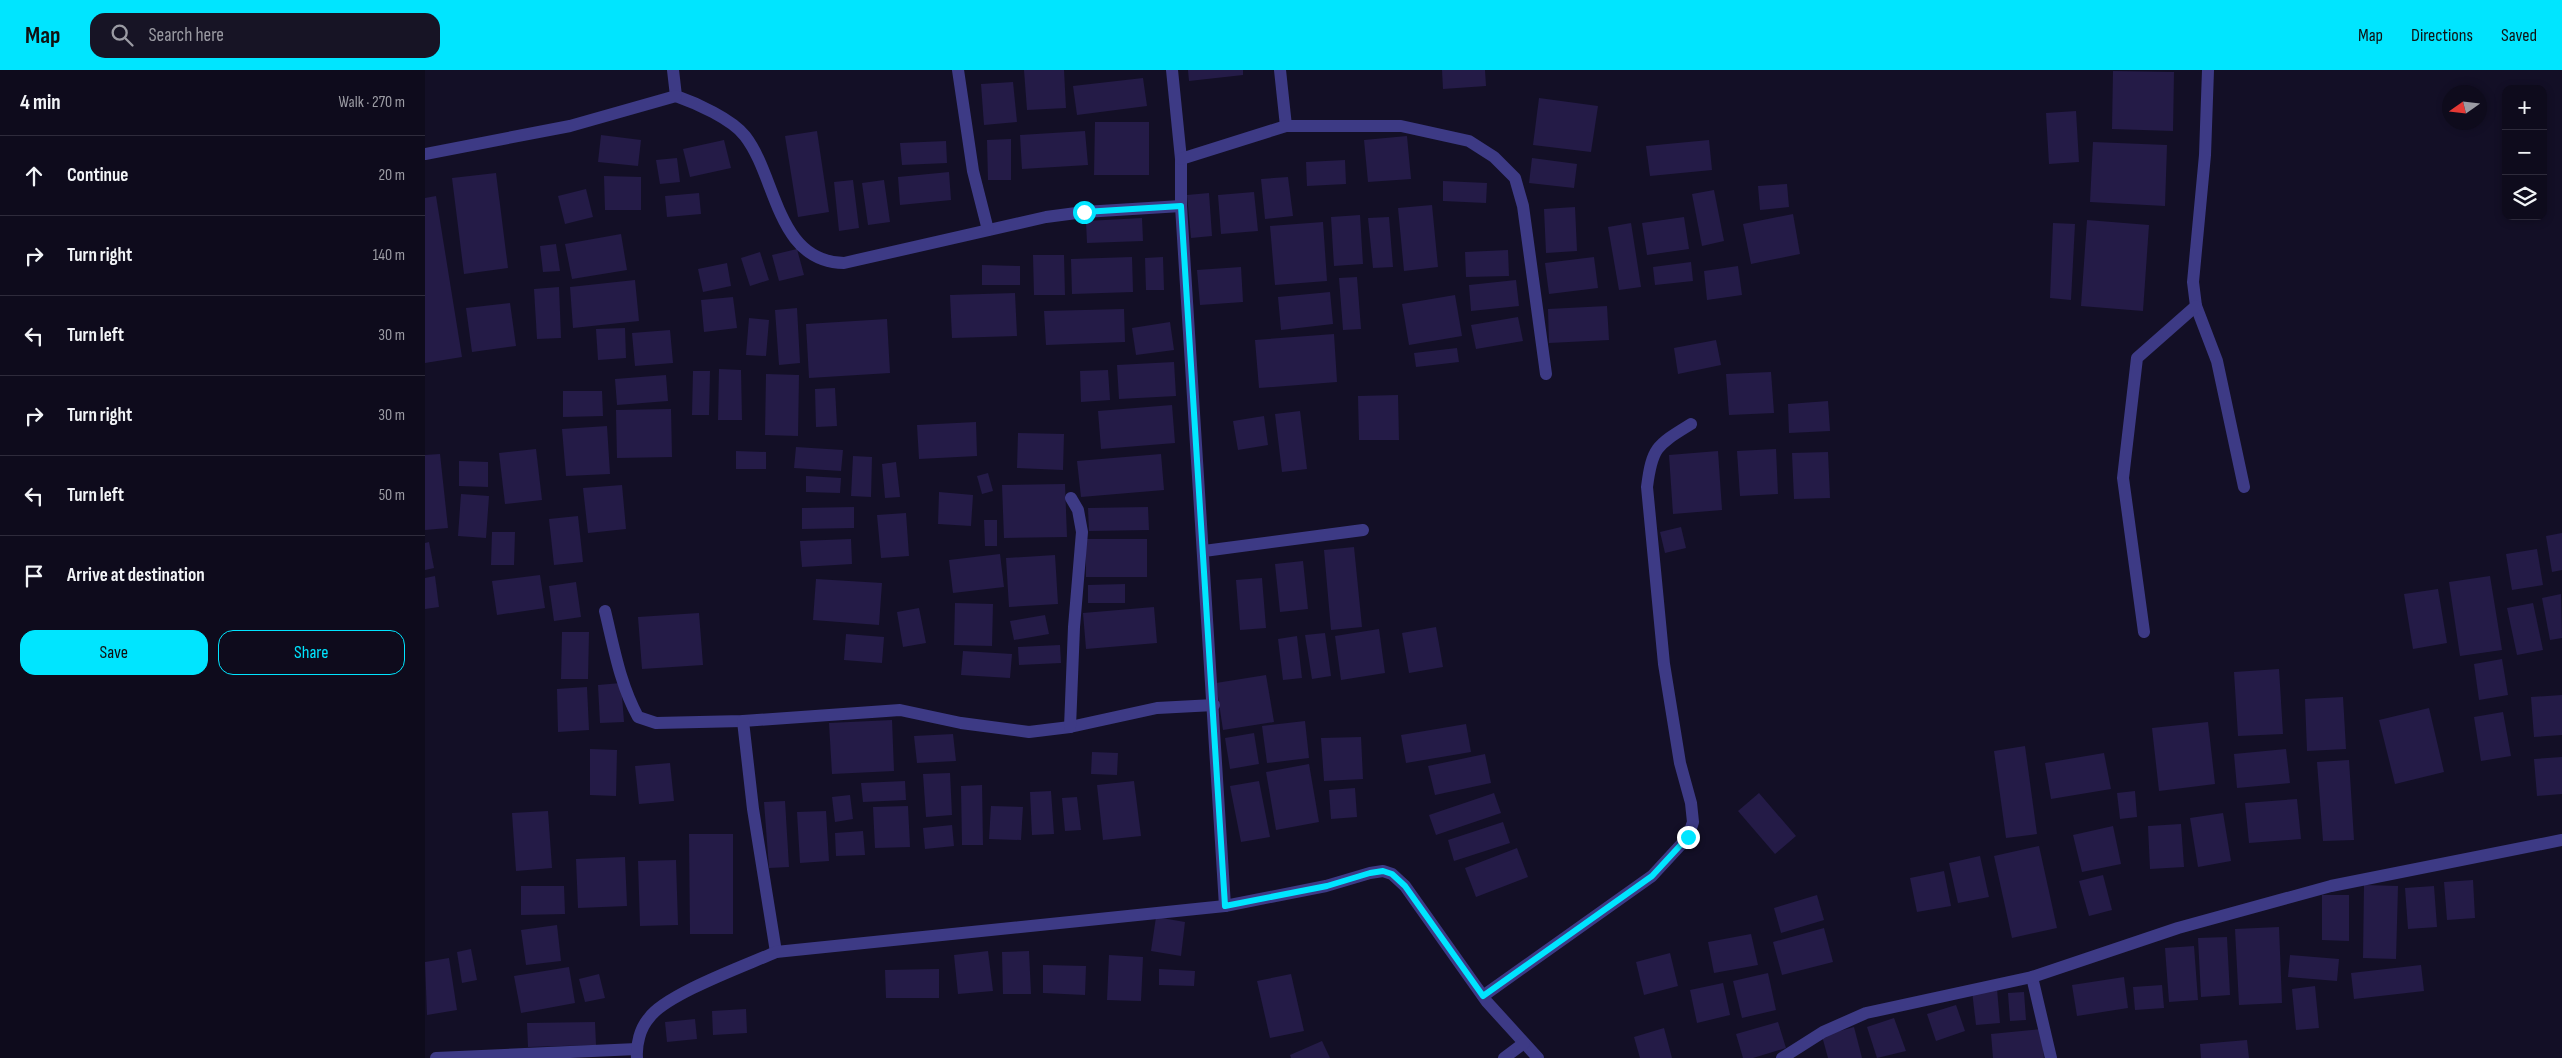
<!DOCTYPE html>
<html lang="en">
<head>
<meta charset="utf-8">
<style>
  :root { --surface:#0e0b1c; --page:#171425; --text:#f1f3f6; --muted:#9b9ba3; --line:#2e2b3b; --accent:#00e5ff }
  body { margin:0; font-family:"Sofia Sans Condensed",sans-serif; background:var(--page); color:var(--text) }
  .controls { position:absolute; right:15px; top:15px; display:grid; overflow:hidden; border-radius:10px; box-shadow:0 2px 8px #0003 }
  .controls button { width:45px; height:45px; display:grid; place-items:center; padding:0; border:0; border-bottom:1px solid var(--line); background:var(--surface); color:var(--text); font:25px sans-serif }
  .compass { position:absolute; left:2017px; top:15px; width:45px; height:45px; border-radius:50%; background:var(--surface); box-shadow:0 2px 8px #0003; rotate:256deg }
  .stop { position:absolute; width:15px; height:15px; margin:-11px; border:4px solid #00e5ff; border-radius:50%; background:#fff }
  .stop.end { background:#00e5ff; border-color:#fff; box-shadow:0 1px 5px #0008 }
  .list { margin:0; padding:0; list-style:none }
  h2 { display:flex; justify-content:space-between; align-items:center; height:65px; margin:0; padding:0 20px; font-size:21px }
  h2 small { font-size:16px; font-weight:400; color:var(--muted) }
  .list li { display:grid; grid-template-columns:32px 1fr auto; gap:15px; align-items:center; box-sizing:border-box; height:80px; padding:0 20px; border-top:1px solid var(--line) }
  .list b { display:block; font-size:19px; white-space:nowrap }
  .list em { font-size:16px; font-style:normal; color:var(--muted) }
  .actions { display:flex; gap:10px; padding:15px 20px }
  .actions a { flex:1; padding:11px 0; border:1px solid var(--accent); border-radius:15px; text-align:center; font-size:18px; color:var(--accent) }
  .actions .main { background:var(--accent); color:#111 }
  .icon { flex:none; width:28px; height:28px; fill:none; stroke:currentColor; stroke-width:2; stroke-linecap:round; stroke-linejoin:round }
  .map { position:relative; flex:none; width:2137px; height:988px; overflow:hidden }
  header { display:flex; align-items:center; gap:30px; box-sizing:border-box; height:70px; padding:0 25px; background:var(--accent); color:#111 }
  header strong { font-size:24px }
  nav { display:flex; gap:28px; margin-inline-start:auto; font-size:18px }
  .search { width:350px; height:45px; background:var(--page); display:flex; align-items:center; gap:12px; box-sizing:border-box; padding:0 18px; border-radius:15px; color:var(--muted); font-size:19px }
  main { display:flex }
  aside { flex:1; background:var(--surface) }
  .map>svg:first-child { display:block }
  .building { fill:#241b47 }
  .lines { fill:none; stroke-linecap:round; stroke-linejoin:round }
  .service { stroke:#3d3a85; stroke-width:12 }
  .minor { stroke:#3d3a85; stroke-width:12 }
  .route { stroke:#00e5ff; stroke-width:6 }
</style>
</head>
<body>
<header>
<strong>Map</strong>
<div class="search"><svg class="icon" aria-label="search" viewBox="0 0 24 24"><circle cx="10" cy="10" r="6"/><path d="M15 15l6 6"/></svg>Search here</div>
<nav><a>Map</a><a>Directions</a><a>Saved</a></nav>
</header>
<main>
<aside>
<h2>4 min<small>Walk · 270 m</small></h2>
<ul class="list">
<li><svg class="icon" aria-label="ahead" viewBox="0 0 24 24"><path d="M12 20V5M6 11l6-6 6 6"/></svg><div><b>Continue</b></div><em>20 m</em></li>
<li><svg class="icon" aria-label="right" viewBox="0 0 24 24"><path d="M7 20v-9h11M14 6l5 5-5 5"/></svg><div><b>Turn right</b></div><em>140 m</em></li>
<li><svg class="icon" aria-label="left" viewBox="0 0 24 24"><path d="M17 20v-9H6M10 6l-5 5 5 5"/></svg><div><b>Turn left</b></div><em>30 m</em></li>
<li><svg class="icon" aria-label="right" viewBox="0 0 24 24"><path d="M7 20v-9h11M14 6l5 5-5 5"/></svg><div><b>Turn right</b></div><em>30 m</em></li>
<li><svg class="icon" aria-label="left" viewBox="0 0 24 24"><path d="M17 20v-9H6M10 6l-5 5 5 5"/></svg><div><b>Turn left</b></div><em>50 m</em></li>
<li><svg class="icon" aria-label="arrive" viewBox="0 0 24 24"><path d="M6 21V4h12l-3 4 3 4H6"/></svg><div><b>Arrive at destination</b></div></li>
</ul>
<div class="actions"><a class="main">Save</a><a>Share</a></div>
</aside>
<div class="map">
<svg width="2137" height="988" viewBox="0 0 2137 988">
  <rect width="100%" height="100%" fill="#130f26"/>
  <!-- building -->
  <g class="building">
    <polygon points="599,0 639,0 641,38 602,40"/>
    <polygon points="763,0 818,0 818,5 764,11"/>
    <polygon points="1017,0 1060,0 1061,16 1018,19"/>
    <polygon points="1688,1 1749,2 1748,61 1687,59"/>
    <polygon points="718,8 722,36 652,45 648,16"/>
    <polygon points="588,12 592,52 559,55 556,14"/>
    <polygon points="1114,28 1173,36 1166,82 1108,75"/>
    <polygon points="1651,41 1654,92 1624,94 1621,43"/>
    <polygon points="670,52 724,52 724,105 669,105"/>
    <polygon points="392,61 404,142 373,147 360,66"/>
    <polygon points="660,61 663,95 597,99 595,65"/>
    <polygon points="176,65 216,70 213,96 173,92"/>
    <polygon points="982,66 986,109 943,112 939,70"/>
    <polygon points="586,69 586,110 563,110 562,70"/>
    <polygon points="299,70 306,98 265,107 258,79"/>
    <polygon points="1284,70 1287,100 1225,106 1221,76"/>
    <polygon points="521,71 522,93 477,95 475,73"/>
    <polygon points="1668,72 1742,75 1740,136 1665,132"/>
    <polygon points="252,88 255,112 235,114 231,90"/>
    <polygon points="1107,88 1152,94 1149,118 1104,113"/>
    <polygon points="920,90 921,114 882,116 881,92"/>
    <polygon points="524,102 526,130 475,135 473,107"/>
    <polygon points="71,103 83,198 39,204 27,108"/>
    <polygon points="179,106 216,107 216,140 180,140"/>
    <polygon points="863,107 868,146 840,149 836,109"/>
    <polygon points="428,110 434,158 414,161 409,112"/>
    <polygon points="459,110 465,152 443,155 437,113"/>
    <polygon points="1018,111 1062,113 1061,133 1018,131"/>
    <polygon points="1362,114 1364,137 1335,140 1333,116"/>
    <polygon points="161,119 168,147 140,154 133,126"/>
    <polygon points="1289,120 1299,171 1277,176 1267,124"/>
    <polygon points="829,122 833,161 796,164 793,125"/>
    <polygon points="274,123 276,144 242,147 240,126"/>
    <polygon points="784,123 787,166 766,168 762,125"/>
    <polygon points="11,126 37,287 0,293 0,128"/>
    <polygon points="1007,135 1013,197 979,201 973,138"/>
    <polygon points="1150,137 1152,181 1121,183 1119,139"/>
    <polygon points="1368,144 1375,184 1326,194 1318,154"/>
    <polygon points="935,145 938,194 909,196 906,147"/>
    <polygon points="964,147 968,197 948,198 943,148"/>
    <polygon points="1259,147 1264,179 1222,185 1217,153"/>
    <polygon points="717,148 718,171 662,173 661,151"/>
    <polygon points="1662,150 1724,155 1718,241 1656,236"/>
    <polygon points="898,152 902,211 850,215 845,156"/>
    <polygon points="1206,153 1216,217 1194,220 1183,157"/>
    <polygon points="1628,153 1650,154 1646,230 1625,228"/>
    <polygon points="196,164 202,200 147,209 140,174"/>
    <polygon points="131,174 135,201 118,202 115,176"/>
    <polygon points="372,179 379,205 354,211 347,185"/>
    <polygon points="1083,180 1084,206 1041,207 1040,182"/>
    <polygon points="335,182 344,210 325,216 316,188"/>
    <polygon points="608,185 639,185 640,225 609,225"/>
    <polygon points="707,187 708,222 647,224 646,189"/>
    <polygon points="738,187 739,220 721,220 720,188"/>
    <polygon points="1169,187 1173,218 1124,224 1120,193"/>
    <polygon points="1266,192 1268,211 1230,215 1228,197"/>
    <polygon points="302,193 306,216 278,222 273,199"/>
    <polygon points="557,195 595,196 595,215 557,215"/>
    <polygon points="1313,196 1317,225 1282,230 1279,201"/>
    <polygon points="816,197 818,232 775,235 772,200"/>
    <polygon points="932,207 936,259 918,260 914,208"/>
    <polygon points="210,210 214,251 148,258 145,217"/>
    <polygon points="1091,210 1094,236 1046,241 1044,215"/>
    <polygon points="134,217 136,268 112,269 109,219"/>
    <polygon points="905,222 908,254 856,260 853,227"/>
    <polygon points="590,223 592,266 527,268 525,225"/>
    <polygon points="1030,225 1037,266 984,275 977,234"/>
    <polygon points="308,227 312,258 279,262 276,230"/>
    <polygon points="85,233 91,276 47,282 41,238"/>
    <polygon points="1182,236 1184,270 1124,273 1123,239"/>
    <polygon points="372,238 375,293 354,295 350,240"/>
    <polygon points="699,239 700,272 621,275 619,241"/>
    <polygon points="1093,247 1098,271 1051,279 1046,255"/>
    <polygon points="324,248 344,250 341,286 321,285"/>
    <polygon points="462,249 465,303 384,308 381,254"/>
    <polygon points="745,252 749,280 711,285 707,258"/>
    <polygon points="200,258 201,288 173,290 171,259"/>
    <polygon points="245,260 248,293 210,296 207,263"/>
    <polygon points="909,264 912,312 834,318 830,270"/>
    <polygon points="1291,270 1296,295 1253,304 1249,278"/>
    <polygon points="1032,278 1034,292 991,297 989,283"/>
    <polygon points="749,292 751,326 694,329 692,295"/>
    <polygon points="294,299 316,300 317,350 293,350"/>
    <polygon points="683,300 685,330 656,332 655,301"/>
    <polygon points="268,301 285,301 284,345 267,345"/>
    <polygon points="1346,302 1349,343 1304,345 1301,304"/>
    <polygon points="341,304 374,305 373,366 340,365"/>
    <polygon points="241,305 243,331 192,335 190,309"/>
    <polygon points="410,318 412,356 391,357 390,319"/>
    <polygon points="138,321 177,321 178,346 138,347"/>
    <polygon points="973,325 974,370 934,370 933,326"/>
    <polygon points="1403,331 1405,361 1364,363 1363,334"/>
    <polygon points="747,335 750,373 676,379 673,341"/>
    <polygon points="246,339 247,387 192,388 191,340"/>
    <polygon points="875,341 882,399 857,402 850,344"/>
    <polygon points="839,346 843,375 813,380 808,351"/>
    <polygon points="551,352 552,386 494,389 492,355"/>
    <polygon points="182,356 185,404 141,406 137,359"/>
    <polygon points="593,363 639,364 638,400 592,398"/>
    <polygon points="371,377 418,380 416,401 369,398"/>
    <polygon points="111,379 117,430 80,434 74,383"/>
    <polygon points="1351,379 1353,424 1315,426 1312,381"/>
    <polygon points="311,381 341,382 341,399 311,399"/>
    <polygon points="1293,381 1297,440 1248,444 1244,385"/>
    <polygon points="1403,382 1405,428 1369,429 1367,383"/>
    <polygon points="15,384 23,458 0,460 0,385"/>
    <polygon points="736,384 739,420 656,427 652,391"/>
    <polygon points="428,386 447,387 446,427 426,426"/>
    <polygon points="34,391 63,392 63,417 34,416"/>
    <polygon points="471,392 475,427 460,428 457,394"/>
    <polygon points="563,403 568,421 557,424 552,406"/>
    <polygon points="381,406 416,408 415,423 381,422"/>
    <polygon points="640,414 642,467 579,468 577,415"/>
    <polygon points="197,415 201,459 163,463 158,418"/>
    <polygon points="514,422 548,425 546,456 513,454"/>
    <polygon points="36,424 64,426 61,468 33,466"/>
    <polygon points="429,437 429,458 377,459 377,438"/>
    <polygon points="723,437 724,460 664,461 663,438"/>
    <polygon points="481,443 484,486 456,488 452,445"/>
    <polygon points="153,446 158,492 129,495 124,449"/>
    <polygon points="559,450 572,450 572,476 560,476"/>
    <polygon points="1256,457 1261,478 1240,483 1235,462"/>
    <polygon points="67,462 90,462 89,495 66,495"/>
    <polygon points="2137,463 2137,500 2127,502 2121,466"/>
    <polygon points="426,469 427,494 377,497 375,471"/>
    <rect x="661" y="469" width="61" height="38"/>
    <polygon points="4,472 9,498 0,500 0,473"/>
    <polygon points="929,477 937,557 906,560 899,480"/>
    <polygon points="2112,479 2118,515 2087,520 2081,484"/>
    <polygon points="575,484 579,517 528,523 524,490"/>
    <polygon points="630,485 633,534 584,537 581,488"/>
    <polygon points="878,491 883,539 855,542 850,494"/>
    <polygon points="115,505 120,538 72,545 67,511"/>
    <polygon points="10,506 14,537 0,539 0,508"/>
    <polygon points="2065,506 2077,580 2035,586 2024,512"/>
    <polygon points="837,508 841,558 815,560 811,510"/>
    <polygon points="391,509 457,513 454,555 388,550"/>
    <polygon points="151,512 156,547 129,551 124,516"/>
    <polygon points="700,514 700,533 663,533 663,515"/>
    <polygon points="2013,519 2022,573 1988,579 1979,524"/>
    <polygon points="2136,524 2137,568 2125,570 2117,528"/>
    <polygon points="530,533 568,534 567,576 529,575"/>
    <polygon points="2108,533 2118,580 2092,585 2082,538"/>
    <polygon points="729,537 732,573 661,579 658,543"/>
    <polygon points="494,538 501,573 478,577 472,542"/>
    <polygon points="274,543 278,595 217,599 213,547"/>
    <polygon points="620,545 624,564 589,570 585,551"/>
    <polygon points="1011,557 1018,597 984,603 977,563"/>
    <polygon points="954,559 960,603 916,610 910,566"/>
    <polygon points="137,562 164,562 163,609 136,609"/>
    <polygon points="900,563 906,606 887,609 880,565"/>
    <polygon points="421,564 459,567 457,593 419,590"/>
    <polygon points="872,566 877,608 858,610 853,569"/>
    <polygon points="635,575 636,593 594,595 593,577"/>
    <polygon points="538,581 587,584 585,608 536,605"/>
    <polygon points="2077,589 2083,625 2054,630 2049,594"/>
    <polygon points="1854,599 1858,664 1813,666 1809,602"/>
    <polygon points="841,605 849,652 798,660 791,613"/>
    <polygon points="196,613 199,652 175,653 173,615"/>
    <polygon points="162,617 164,660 133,662 132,619"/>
    <polygon points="2137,625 2137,665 2109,667 2106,627"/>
    <polygon points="1918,627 1921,679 1882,681 1880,629"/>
    <polygon points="2004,638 2019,702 1970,714 1954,650"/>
    <polygon points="2078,642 2086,686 2056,691 2049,647"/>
    <polygon points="467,650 469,701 407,704 404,653"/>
    <polygon points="880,651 884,688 842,693 837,656"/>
    <polygon points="1783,652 1790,714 1734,721 1727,658"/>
    <polygon points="1041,654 1046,682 981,693 976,665"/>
    <polygon points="829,663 834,694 805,699 800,668"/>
    <polygon points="528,664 531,691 492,693 489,666"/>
    <polygon points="936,667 938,709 899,711 896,668"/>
    <polygon points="1600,676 1612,764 1581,768 1569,681"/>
    <polygon points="165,679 192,680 191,726 165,725"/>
    <polygon points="1861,679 1865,713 1812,718 1809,684"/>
    <polygon points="667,682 693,683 692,705 666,704"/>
    <polygon points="1679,683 1686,719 1626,729 1620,693"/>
    <polygon points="1060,684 1066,713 1010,725 1003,696"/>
    <polygon points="2137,687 2137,724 2112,726 2109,689"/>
    <polygon points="1924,690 1929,770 1898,771 1892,692"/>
    <polygon points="245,693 249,731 214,734 210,696"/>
    <polygon points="884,694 894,752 851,760 841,702"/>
    <polygon points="525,703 527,745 501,747 498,704"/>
    <polygon points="480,711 481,730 438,732 436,713"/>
    <polygon points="709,711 716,766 678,770 672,715"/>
    <polygon points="834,711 845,767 816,772 805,716"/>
    <polygon points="557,715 558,775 537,775 536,716"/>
    <polygon points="930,718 932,747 906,749 904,720"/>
    <polygon points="626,721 629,764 607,765 605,722"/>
    <polygon points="1710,721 1712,747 1695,749 1692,723"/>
    <polygon points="1069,723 1076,743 1011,765 1004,745"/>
    <polygon points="1334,723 1371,766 1350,784 1313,741"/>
    <polygon points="425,725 428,749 410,752 407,727"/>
    <polygon points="652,727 656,760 640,761 637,728"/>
    <polygon points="1872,729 1876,769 1824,773 1820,733"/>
    <polygon points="360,731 364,797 344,798 339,732"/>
    <polygon points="483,736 485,777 450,778 448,737"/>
    <polygon points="566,736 598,737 596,770 564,769"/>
    <polygon points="123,741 127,798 91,801 87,743"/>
    <polygon points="401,741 404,791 375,793 372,742"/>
    <polygon points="1798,743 1806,791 1773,797 1765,748"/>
    <polygon points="1078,752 1085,773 1029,791 1023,770"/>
    <polygon points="1756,754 1759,797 1725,799 1723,756"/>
    <polygon points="527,755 529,776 500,779 498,758"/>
    <polygon points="1688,756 1696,794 1657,802 1648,765"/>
    <polygon points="438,761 440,785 411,786 410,763"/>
    <polygon points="264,764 308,764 308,864 265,864"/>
    <polygon points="1614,776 1632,858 1587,868 1569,786"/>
    <polygon points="1092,778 1103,807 1051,827 1040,798"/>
    <polygon points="1555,786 1564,827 1533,833 1524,793"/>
    <polygon points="200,787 202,836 153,838 151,789"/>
    <polygon points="251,790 253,855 215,856 213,791"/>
    <polygon points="1519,801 1526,836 1492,842 1485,808"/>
    <polygon points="1678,805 1687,840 1664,846 1654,811"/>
    <polygon points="2048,810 2050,848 2022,850 2019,812"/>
    <polygon points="1939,815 1973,816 1971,889 1938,888"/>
    <polygon points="96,816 139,816 140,844 96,845"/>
    <polygon points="2009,816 2012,857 1983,859 1980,818"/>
    <polygon points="1392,825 1399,850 1356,863 1349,838"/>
    <polygon points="1897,825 1924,825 1924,871 1897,870"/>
    <polygon points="731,847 760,852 756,886 726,881"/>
    <polygon points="132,855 136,891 101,895 96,860"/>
    <polygon points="1854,857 1857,933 1814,935 1810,859"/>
    <polygon points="1399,858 1408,892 1357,905 1348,872"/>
    <polygon points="1326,864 1333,895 1289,903 1283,872"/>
    <polygon points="1802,867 1805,925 1776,927 1773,868"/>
    <polygon points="1769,876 1773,930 1744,932 1740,878"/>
    <polygon points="46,879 52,910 37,913 32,882"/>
    <polygon points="563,881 568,921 533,924 529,885"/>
    <polygon points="604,881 606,924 578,924 577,882"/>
    <polygon points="1245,883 1253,916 1219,925 1211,892"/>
    <polygon points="684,885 718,887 716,931 682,930"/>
    <polygon points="1865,885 1914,889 1912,911 1863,907"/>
    <polygon points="24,888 32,940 2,945 0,892"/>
    <polygon points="618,895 661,896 660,925 618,923"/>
    <polygon points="1996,895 1999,921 1929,929 1926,903"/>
    <polygon points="144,897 150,933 96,943 89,906"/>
    <polygon points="514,899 514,928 461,928 460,900"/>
    <polygon points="734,899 770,901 769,916 734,915"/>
    <polygon points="1343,903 1351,940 1317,948 1308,911"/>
    <polygon points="174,904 180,928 160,932 154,909"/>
    <polygon points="866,904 879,961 845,968 832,911"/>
    <polygon points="1699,907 1703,938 1652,946 1647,915"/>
    <polygon points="1298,913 1305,945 1272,953 1265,920"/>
    <polygon points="1737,915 1739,938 1710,940 1708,917"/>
    <polygon points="1890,916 1894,958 1871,960 1867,919"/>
    <polygon points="1572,919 1575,953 1551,955 1547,921"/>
    <polygon points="1599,922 1601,950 1585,951 1583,923"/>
    <polygon points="1531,935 1540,961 1511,971 1502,944"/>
    <polygon points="321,939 322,963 288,965 287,941"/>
    <polygon points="1469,948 1481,981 1452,988 1442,957"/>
    <polygon points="270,949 272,969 242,972 240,952"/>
    <polygon points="170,952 171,975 103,977 102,953"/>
    <polygon points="1353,952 1361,978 1328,988 1318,988 1311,964"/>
    <polygon points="1429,957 1437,988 1403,988 1397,966"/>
    <polygon points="1239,958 1247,988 1215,988 1209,967"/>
    <polygon points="1616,959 1619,988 1568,988 1566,964"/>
    <polygon points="1822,970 1824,988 1776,988 1775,974"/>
    <polygon points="897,971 905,988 866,988 865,985"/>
  </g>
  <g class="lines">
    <!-- service -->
    <g class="service">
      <polyline points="1783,0 1780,85 1768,212 1771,236 1792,291 1819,417"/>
      <polyline points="1719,562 1698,408 1712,288 1771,236"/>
    </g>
    <!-- minor -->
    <g class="minor">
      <path d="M248 0 251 26C271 33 307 49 320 66 352 107 351 192 419 193L621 147 659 142 756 136"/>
      <polyline points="533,0 548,101 563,160"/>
      <polyline points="747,0 756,89 756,136 800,836"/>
      <polyline points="855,0 861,56"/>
      <polyline points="0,84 145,56 251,26"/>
      <polyline points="756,89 861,56 976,56 1044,71 1069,87 1090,108 1098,136 1121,304"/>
      <polyline points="779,481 938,460"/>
      <path d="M180 541C189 578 195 614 213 647L231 653 318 651 475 640 536 653 604 662 645 657 732 638 789 635"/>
      <polyline points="318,651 328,739 351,882"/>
      <polyline points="645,657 649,557 657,462 653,440 646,428"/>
      <polyline points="1607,907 1626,988"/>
      <path d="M1058 926 1227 806 1263 767 1268 752 1266 733 1255 693 1239 594 1222 417C1227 377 1232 375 1266 354"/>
      <polyline points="11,988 212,979"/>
      <path d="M212 988C211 975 215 958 224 948 241 924 322 895 351 882L800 836 901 816 945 803 958 801 967 804 980 816 1062 932 1113 988"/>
      <polyline points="1079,988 1099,973"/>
      <polyline points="1357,988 1398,962 1441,943 1607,907 1753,858 1906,816 2137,770"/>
    </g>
  </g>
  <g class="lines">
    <!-- route -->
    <polyline class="route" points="659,142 756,136 800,836 902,816 945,803 958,801 967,804 980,816 1058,926 1227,806 1263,767"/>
  </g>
</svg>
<div class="controls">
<button>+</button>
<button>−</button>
<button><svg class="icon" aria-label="layers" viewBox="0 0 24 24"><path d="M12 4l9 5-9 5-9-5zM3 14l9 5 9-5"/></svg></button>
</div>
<svg class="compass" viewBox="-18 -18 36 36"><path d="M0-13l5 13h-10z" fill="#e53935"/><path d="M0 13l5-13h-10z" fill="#9b9ba3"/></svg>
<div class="stop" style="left:659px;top:142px"></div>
<div class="stop end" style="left:1263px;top:767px"></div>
</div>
</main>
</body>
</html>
